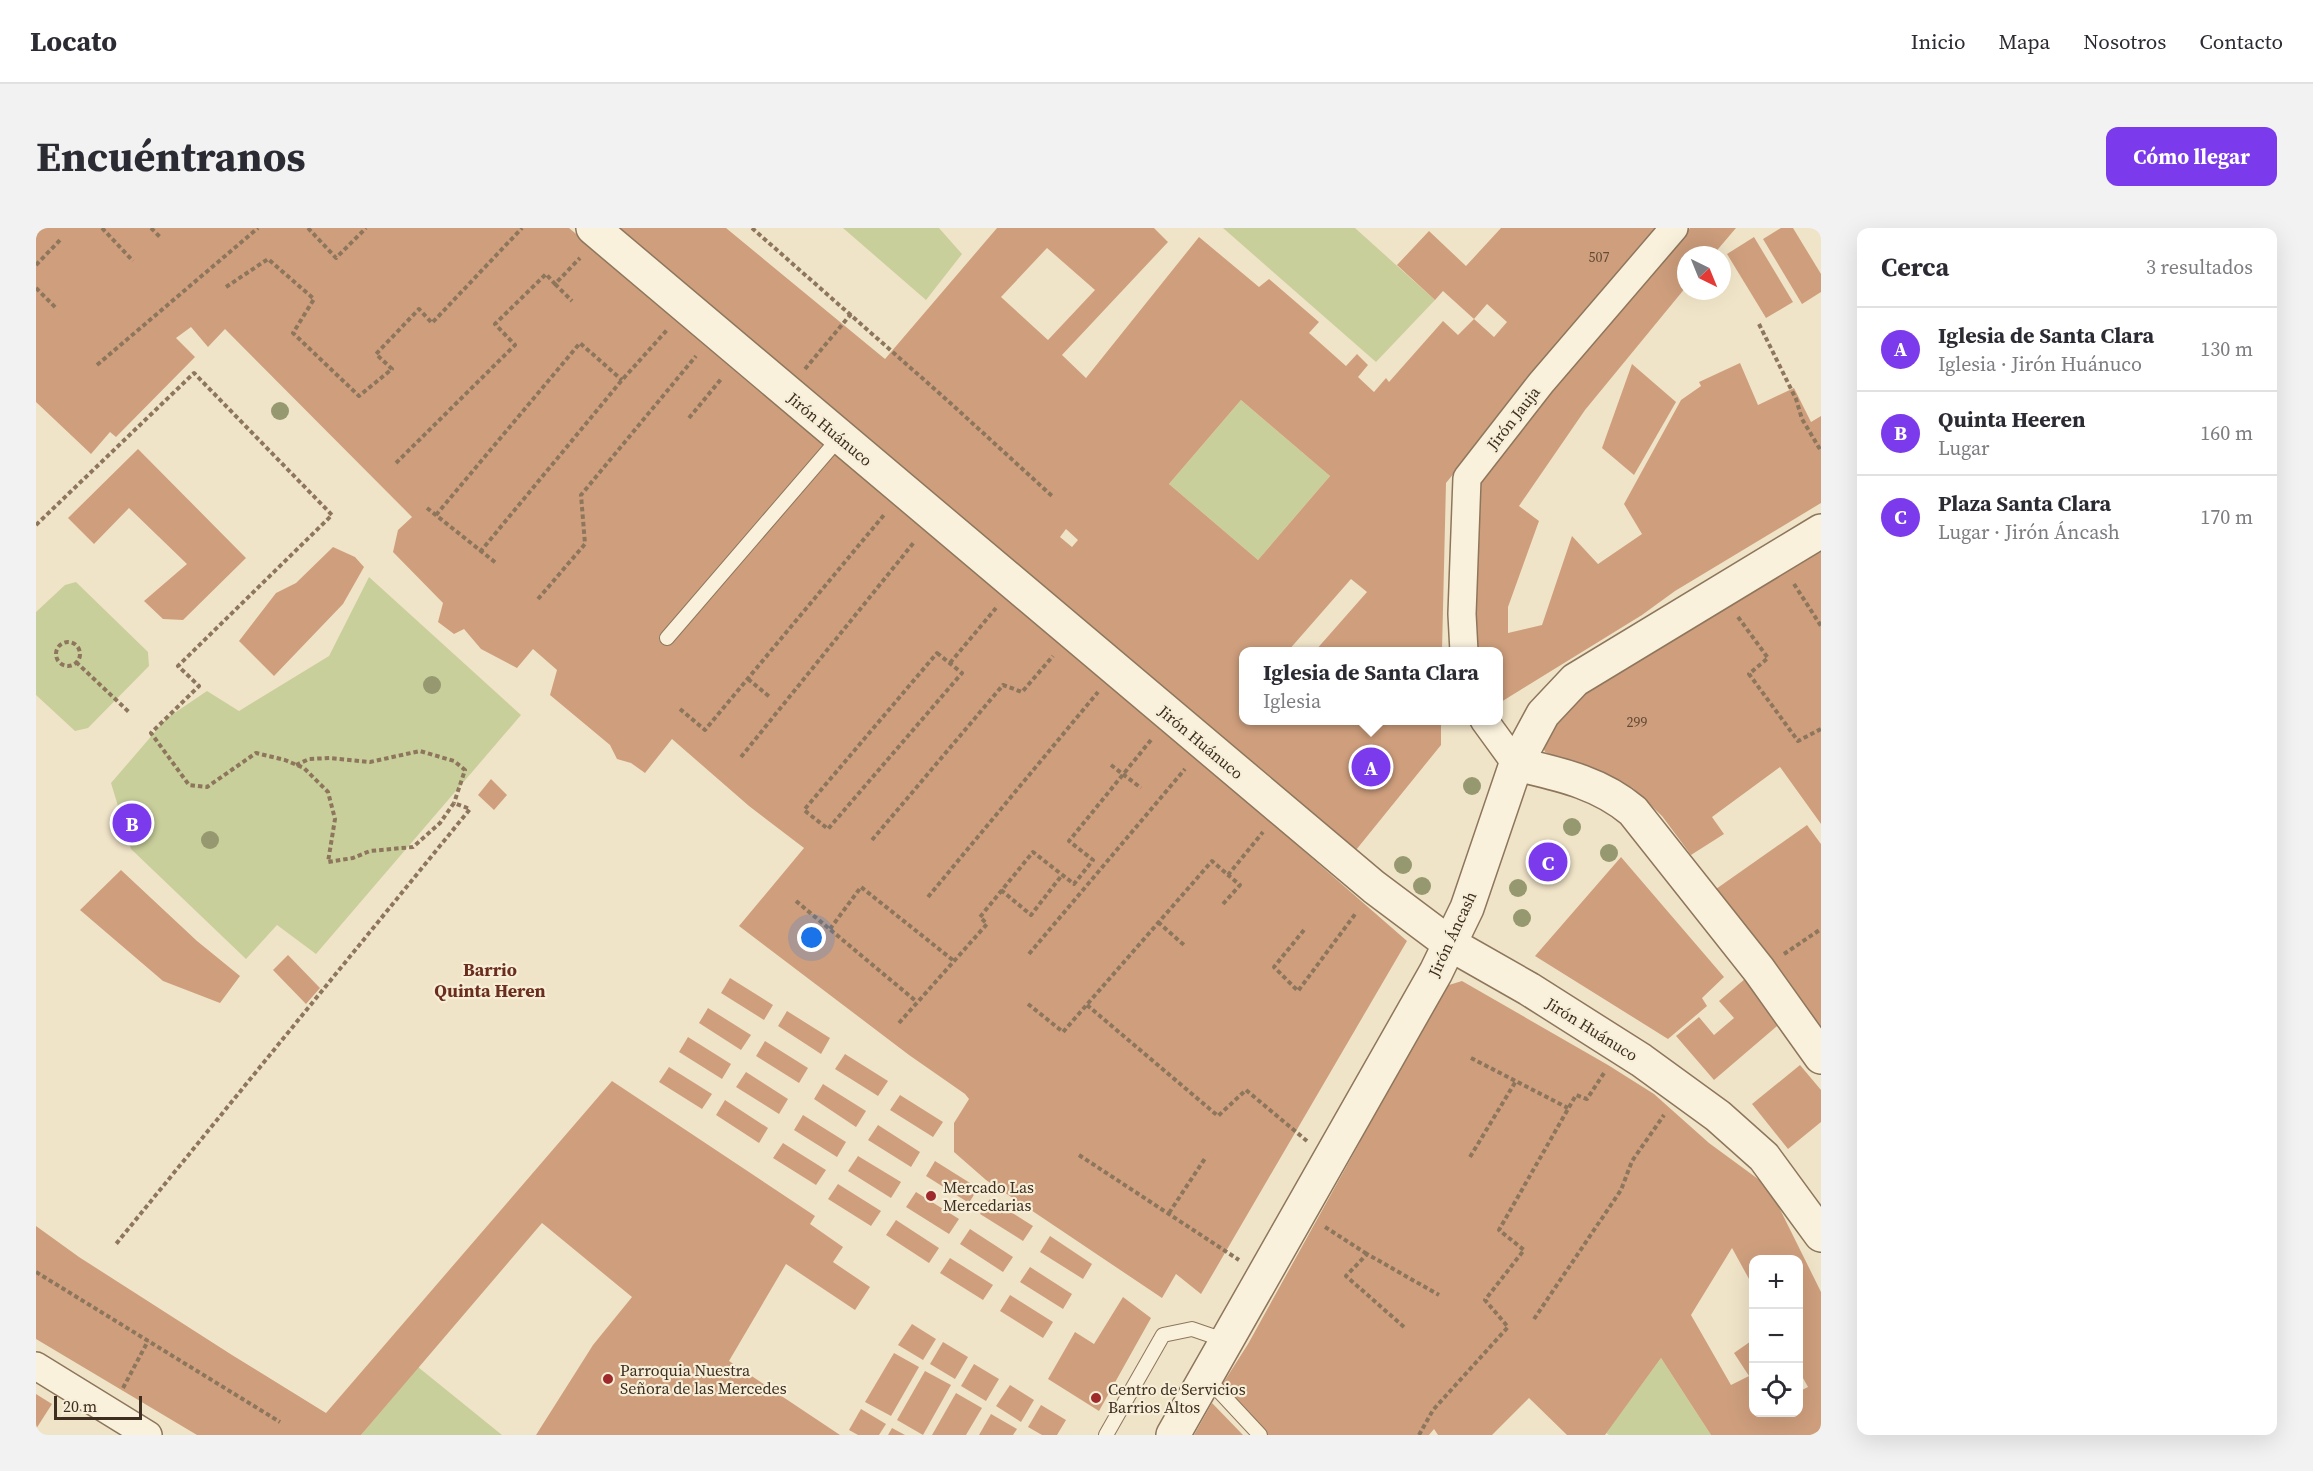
<!DOCTYPE html>
<html lang="es">
<head>
<meta charset="utf-8">
<style>
  :root { --surface:#fff; --page:#f2f2f3; --text:#2b2b33; --muted:#7c7c81; --line:#e1e1e2; --accent:#7c3aed }
  body { margin:0; font-family:"Source Serif 4",serif; background:var(--page); color:var(--text) }
  .controls { position:absolute; right:18px; bottom:18px; display:grid; overflow:hidden; border-radius:12px; box-shadow:0 6px 24px #0002 }
  .controls button { width:54px; height:54px; display:grid; place-items:center; padding:0; border:0; border-bottom:2px solid var(--line); background:var(--surface); color:var(--text); font:30px sans-serif }
  .compass { position:absolute; left:1641px; top:18px; width:54px; height:54px; border-radius:50%; background:var(--surface); box-shadow:0 6px 24px #0002; rotate:137deg }
  .scale { position:absolute; left:18px; bottom:15px; width:88px; box-sizing:border-box; padding-left:6px; border:3px solid #3d2e20; border-top:0; font-size:16px; line-height:21px; white-space:nowrap; color:#3d2e20; -webkit-text-stroke:4px #f7eed8; paint-order:stroke }
  .you { position:absolute; left:776px; top:710px; width:21px; height:21px; margin:-15px; border:4px solid #fff; border-radius:50%; background:#1a73e8; box-shadow:0 0 0 9px #1a73e833 }
  .badge { display:grid; place-items:center; width:39px; height:39px; border-radius:50%; background:var(--accent); color:#fff; font-size:20px; font-weight:700 }
  .pin { position:absolute; translate:-50% -50%; border:3px solid #fff; box-shadow:0 2px 6px #0006 }
  .popup { position:absolute; left:1203px; top:419px; width:264px; height:78px; box-sizing:border-box; display:grid; place-content:center; border-radius:12px; background:var(--surface); filter:drop-shadow(0 2px 4px #0005); font-size:20px; white-space:nowrap; color:var(--muted) }
  .popup b { font-size:22px; color:var(--text) }
  .popup::after { content:''; position:absolute; left:50%; top:100%; margin-left:-12px; border:12px solid transparent; border-top-color:var(--surface) }
  .list { margin:0; padding:0; list-style:none }
  h2 { display:flex; justify-content:space-between; align-items:center; height:78px; margin:0; padding:0 24px; font-size:26px }
  h2 small { font-size:20px; font-weight:400; color:var(--muted) }
  .list li { display:grid; grid-template-columns:39px 1fr auto; gap:18px; align-items:center; box-sizing:border-box; height:84px; padding:0 24px; border-top:2px solid var(--line) }
  .list b { display:block; font-size:22px; white-space:nowrap }
  .list p { margin:0; font-size:20px; white-space:nowrap; color:var(--muted) }
  .list em { font-size:20px; font-style:normal; color:var(--muted) }
  .icon { flex:none; width:33px; height:33px; fill:none; stroke:currentColor; stroke-width:2; stroke-linecap:round; stroke-linejoin:round }
  .map { position:relative; flex:none; width:1785px; height:1207px; overflow:hidden; border-radius:12px }
  header { display:flex; align-items:center; gap:36px; box-sizing:border-box; height:84px; padding:0 30px; background:var(--surface); border-bottom:2px solid var(--line) }
  header strong { font-size:28px }
  nav { display:flex; gap:33px; margin-inline-start:auto; font-size:21px }
  .intro { display:flex; align-items:center; justify-content:space-between; box-sizing:border-box; height:144px; padding:0 36px }
  h1 { margin:0; font-size:42px }
  .button { padding:15px 27px; border-radius:12px; background:var(--accent); color:#fff; font-size:21px; font-weight:700 }
  main { display:flex; gap:36px; padding:0 36px }
  aside { flex:1; background:var(--surface); border-radius:12px; box-shadow:0 6px 24px #0002 }
  .map>svg:first-child { display:block }
  .green { fill:#c9cf9b }
  .building { fill:#cf9f7d; fill-rule:evenodd }
  .lines { fill:none; stroke-linecap:round; stroke-linejoin:round }
  .service-casing { stroke:#8d765c; stroke-width:16 }
  .minor-casing { stroke:#8d765c; stroke-width:30 }
  .tertiary-casing { stroke:#8d765c; stroke-width:36 }
  .path { stroke:#8d765c; stroke-width:4; stroke-dasharray:4.5 3; stroke-linecap:butt }
  .service { stroke:#faf1dc; stroke-width:14 }
  .minor { stroke:#faf1dc; stroke-width:27 }
  .tertiary { stroke:#faf1dc; stroke-width:33 }
  .tree { fill:#96986f }
  .poi-dot { fill:#9e2a2b; stroke:#f7eed8; stroke-width:2 }
  .labels { text-anchor:middle; stroke-width:4.5; stroke-linejoin:round; paint-order:stroke }
  .number-label { font-size:14px; fill:#624a37 }
  .street-label { font-size:16px; fill:#3d2e20; stroke:#f7eed8 }
  .poi-label { font-size:16px; fill:#3d2e20; stroke:#f7eed8; text-anchor:start }
  .neighbourhood-label { font-size:18px; font-weight:bold; fill:#6b2e1e; stroke:#f7eed8 }
</style>
</head>
<body>
<header>
<strong>Locato</strong>
<nav><a>Inicio</a><a>Mapa</a><a>Nosotros</a><a>Contacto</a></nav>
</header>
<div class="intro"><h1>Encuéntranos</h1><a class="button">Cómo llegar</a></div>
<main>
<div class="map">
<svg width="1785" height="1207" viewBox="0 0 1785 1207">
  <rect width="100%" height="100%" fill="#f0e4c8"/>
  <!-- green -->
  <g class="green">
    <polygon points="807,0 903,0 926,26 890,72"/>
    <polygon points="1187,0 1319,0 1399,72 1340,134"/>
    <polygon points="1205,172 1294,248 1222,332 1133,256"/>
    <polygon points="333,349 485,487 280,726 241,697 210,731 95,621 75,555 131,490 171,463 203,483 293,428"/>
    <polygon points="40,354 112,424 113,438 52,500 39,503 0,467 0,384 29,357"/>
    <polygon points="1625,1130 1675,1207 1573,1207 1570,1205"/>
    <polygon points="382,1139 466,1207 325,1207"/>
  </g>
  <!-- building -->
  <g class="building">
    <polygon points="0,0 533,0 656,101 1145,516 1371,713 1165,1066 1140,1046 1126,1070 950,952 918,924 918,895 933,871 929,866 873,827 703,698 768,620 713,578 636,511 609,545 595,535 581,531 574,517 514,467 521,442 497,421 481,440 445,421 428,401 418,406 402,394 407,375 357,324 362,302 376,289 189,101 172,119 155,99 140,110 159,129 80,209 74,204 55,226 0,174"/>
    <path d="M579 0H690L849 131 961 0H1118L1132 14 1026 127 1050 150 1163 9 1223 59 1233 51 1283 94 1273 105 1310 138 1321 126 1332 137 1322 149 1338 164 1350 150 1353 154 1407 93 1422 107 1438 91 1458 109 1471 94 1451 76 1438 91 1407 63 1399 72 1361 37 1393 3 1430 38 1465 0H1621L1572 56 1410 255 1406 423H1279L1331 364 1315 351 1252 423H1208V492H1405V517L1320 622ZM1011 20 1059 62 1012 112 965 69ZM1205 172 1294 248 1222 332 1133 256ZM1030 301 1042 312 1036 319 1024 309Z"/>
    <polygon points="1654,0 1700,0 1677,27 1650,27 1650,59 1549,182 1483,278 1503,293 1472,379 1472,405 1506,397 1536,308 1562,336 1606,306 1588,276 1645,172 1665,158 1663,154 1704,135 1722,177 1758,160 1775,194 1785,188 1785,275 1639,363 1606,387 1465,474 1462,471 1462,424 1441,423 1437,396 1445,249 1575,89"/>
    <polygon points="1745,0 1757,0 1785,46 1785,64 1766,76 1727,11"/>
    <polygon points="1718,9 1757,74 1730,90 1691,26"/>
    <polygon points="1596,136 1640,174 1598,247 1566,220"/>
    <polygon points="102,221 210,330 147,392 127,391 108,373 151,336 93,280 58,316 32,290"/>
    <polygon points="1785,317 1785,596 1744,539 1676,589 1688,606 1655,627 1626,588 1597,560 1509,524 1504,512 1546,464"/>
    <polygon points="297,319 319,329 328,339 307,376 238,448 203,413 240,365 260,355"/>
    <polygon points="455,551 471,567 458,582 442,567"/>
    <polygon points="1771,597 1785,616 1785,809 1680,661"/>
    <polygon points="1585,629 1688,749 1666,770 1671,778 1632,811 1499,728"/>
    <polygon points="85,642 161,713 204,748 184,775 127,753 44,682"/>
    <polygon points="252,727 284,760 270,776 237,742"/>
    <polygon points="694,750 737,777 728,792 685,765"/>
    <polygon points="1710,750 1747,793 1678,852 1640,808 1663,789 1678,807 1698,790 1683,773"/>
    <path d="M1426 753 1572 837 1618 866 1673 915 1733 959 1785 1064V1202L1775 1207H1675L1625 1130 1569 1207H1531L1493 1170 1456 1207H1402L1398 1201 1393 1207H1229L1184 1160 1212 1116 1324 914 1317 908 1403 760ZM1696 1020 1718 1060V1032H1762V1141L1772 1159 1762 1164V1185H1718V1111L1698 1125 1713 1148 1695 1157 1655 1087Z"/>
    <polygon points="672,780 715,807 705,822 663,795"/>
    <polygon points="751,783 794,810 785,826 742,798"/>
    <polygon points="652,809 695,836 686,851 643,824"/>
    <polygon points="729,813 772,840 763,855 720,828"/>
    <polygon points="809,826 852,853 842,868 799,841"/>
    <polygon points="1764,837 1785,862 1785,894 1752,921 1716,876"/>
    <polygon points="633,839 676,866 666,881 623,854"/>
    <polygon points="710,844 752,871 743,886 700,859"/>
    <polygon points="576,853 779,988 774,996 807,1019 797,1034 834,1059 819,1082 750,1036 693,1133 804,1207 500,1207 557,1117 596,1069 506,995 325,1207 161,1207 0,1111 0,998 43,1029 196,1127 290,1185"/>
    <polygon points="787,856 830,883 820,899 778,871"/>
    <polygon points="864,867 907,894 897,909 854,882"/>
    <polygon points="689,872 732,900 723,915 680,887"/>
    <polygon points="767,887 810,914 801,929 758,902"/>
    <polygon points="842,897 884,924 875,939 832,912"/>
    <polygon points="747,915 790,942 780,957 737,930"/>
    <polygon points="822,928 865,954 855,970 812,943"/>
    <polygon points="899,933 942,960 933,975 890,948"/>
    <polygon points="802,956 845,983 835,998 792,971"/>
    <polygon points="880,964 923,991 913,1006 870,979"/>
    <polygon points="954,971 997,998 987,1013 944,986"/>
    <polygon points="860,992 903,1020 893,1035 850,1007"/>
    <polygon points="934,1001 977,1029 967,1044 924,1016"/>
    <polygon points="1014,1008 1056,1036 1047,1051 1004,1024"/>
    <polygon points="914,1030 957,1057 947,1072 904,1045"/>
    <polygon points="994,1039 1036,1066 1027,1081 984,1054"/>
    <polygon points="974,1067 1017,1094 1007,1110 964,1083"/>
    <polygon points="1087,1069 1115,1090 1063,1183 1012,1151 1039,1104 1058,1116"/>
    <polygon points="876,1096 900,1111 887,1132 862,1117"/>
    <polygon points="907,1114 932,1129 919,1151 894,1136"/>
    <polygon points="858,1125 883,1139 855,1188 829,1174"/>
    <polygon points="938,1136 963,1151 950,1173 925,1158"/>
    <polygon points="889,1143 915,1157 887,1207 861,1192"/>
    <polygon points="974,1157 998,1172 985,1194 960,1178"/>
    <polygon points="920,1165 946,1180 930,1207 896,1207"/>
    <polygon points="0,1166 16,1176 0,1201"/>
    <polygon points="1176,1175 1207,1207 1158,1207"/>
    <polygon points="1005,1177 1030,1192 1021,1207 1006,1207 992,1199"/>
    <polygon points="825,1181 850,1196 843,1207 822,1207 813,1202"/>
    <polygon points="955,1186 981,1201 977,1207 943,1207"/>
    <polygon points="856,1200 869,1207 852,1207"/>
  </g>
  <g class="lines">
    <defs>
      <g id="service">
        <polyline points="631,410 804,209"/>
        <polyline points="1170,1149 1224,1207"/>
        <polyline points="1070,1207 1127,1107 1156,1101 1191,1113"/>
      </g>
      <g id="minor">
        <polyline points="1428,424 1426,386 1431,250 1505,155 1638,0"/>
        <polyline points="1448,492 1480,536"/>
        <polyline points="0,1138 112,1207"/>
      </g>
      <g id="tertiary">
        <polyline points="557,0 1338,659 1414,716 1493,761 1605,832 1682,888 1728,929 1785,1007"/>
        <path d="M1480 536C1522 546 1563 554 1597 583L1723 742 1785 829"/>
        <polyline points="1137,1207 1400,744 1431,680 1480,536 1507,486 1539,452 1785,303"/>
      </g>
    </defs>
    <!-- service casing -->
    <use href="#service" class="service-casing"/>
    <!-- minor casing -->
    <use href="#minor" class="minor-casing"/>
    <!-- tertiary casing -->
    <use href="#tertiary" class="tertiary-casing"/>
    <!-- path -->
    <g class="path">
      <polyline points="66,0 97,33"/>
      <polyline points="115,0 124,9"/>
      <polyline points="272,0 300,30 330,0"/>
      <polyline points="716,0 911,172 1016,268"/>
      <polyline points="0,37 25,11"/>
      <polyline points="519,56 536,73"/>
      <polyline points="190,59 232,31 278,71 257,105 323,168 356,141 340,126 383,81 396,95 486,0"/>
      <polyline points="0,60 21,81"/>
      <polyline points="1723,96 1760,171 1766,191 1785,223"/>
      <polyline points="61,137 222,0"/>
      <polyline points="769,141 815,86"/>
      <polyline points="653,190 686,150"/>
      <polyline points="360,235 479,117 459,96 510,46 519,56 544,30"/>
      <polyline points="391,280 460,335"/>
      <polyline points="400,287 544,115 586,152"/>
      <polyline points="0,297 158,145 296,287 142,438 163,458 115,505 153,557 171,559 220,525 249,532 268,540 292,564 299,591 292,634 317,630 334,623 377,619 404,595 418,575 434,581 80,1016"/>
      <polyline points="444,324 586,152 631,102"/>
      <polyline points="1758,356 1785,398"/>
      <polyline points="502,371 549,316 545,267 660,128"/>
      <polyline points="1702,389 1732,430 1713,446 1762,513 1785,501"/>
      <circle cx="32" cy="426" r="12"/>
      <polygon points="901,425 926,445 792,601 768,582"/>
      <polyline points="40,434 94,485"/>
      <polyline points="914,435 960,380"/>
      <polyline points="712,451 735,470"/>
      <polyline points="644,481 669,502 848,287"/>
      <polyline points="705,529 879,313"/>
      <polyline points="260,537 273,531 294,530 334,534 384,523 418,533 429,542 418,575"/>
      <polyline points="1075,537 1105,560"/>
      <polyline points="836,612 967,457 986,464 1017,428"/>
      <polyline points="965,662 995,687 1026,647"/>
      <polyline points="892,669 1062,464"/>
      <polyline points="760,673 881,774"/>
      <polyline points="1187,676 1204,657 1192,647"/>
      <polyline points="1122,694 1148,717"/>
      <polyline points="794,701 825,659 918,733"/>
      <polyline points="1268,702 1238,739 1262,763 1320,685"/>
      <polyline points="993,726 1149,541"/>
      <polyline points="1748,726 1785,701"/>
      <polyline points="992,776 1027,804 1176,633 1192,647 1227,604"/>
      <polyline points="1051,777 1182,888 1210,862 1271,913"/>
      <polyline points="863,795 951,696 944,689 997,624 1038,656 1057,632 1033,613 1115,512"/>
      <polyline points="1435,830 1532,880"/>
      <polyline points="1043,927 1203,1032"/>
      <polyline points="1434,929 1480,853"/>
      <polyline points="1133,985 1170,929"/>
      <polyline points="1289,999 1331,1026"/>
      <polyline points="0,1044 244,1194"/>
      <polyline points="1498,1091 1585,962 1596,933 1628,887"/>
      <polyline points="1368,1099 1310,1048 1331,1026 1403,1067"/>
      <polyline points="87,1160 112,1113"/>
      <polyline points="1383,1207 1397,1182 1472,1099 1449,1072 1488,1022 1463,1002 1540,867 1551,871 1568,845"/>
    </g>
    <!-- service -->
    <use href="#service" class="service"/>
    <!-- minor -->
    <use href="#minor" class="minor"/>
    <!-- tertiary -->
    <use href="#tertiary" class="tertiary"/>
  </g>
  <!-- trees -->
  <g class="tree">
    <circle cx="244" cy="183" r="9"/>
    <circle cx="396" cy="457" r="9"/>
    <circle cx="1436" cy="558" r="9"/>
    <circle cx="1536" cy="599" r="9"/>
    <circle cx="174" cy="612" r="9"/>
    <circle cx="1573" cy="625" r="9"/>
    <circle cx="1367" cy="637" r="9"/>
    <circle cx="1386" cy="658" r="9"/>
    <circle cx="1482" cy="660" r="9"/>
    <circle cx="1486" cy="690" r="9"/>
  </g>
  <!-- markers -->
  <g class="poi-dot">
    <circle cx="895" cy="968" r="6"/>
    <circle cx="572" cy="1151" r="6"/>
    <circle cx="1060" cy="1170" r="6"/>
  </g>
  <g class="labels">
    <!-- number labels -->
    <g class="number-label">
      <text x="1563" y="34">507</text>
      <text x="1601" y="499">299</text>
    </g>
    <!-- street labels -->
    <g class="street-label">
      <text transform="translate(1477 190) rotate(-52)" y="6">Jirón Jauja</text>
      <text transform="translate(794 201) rotate(40)" y="6">Jirón Huánuco</text>
      <text transform="translate(1165 514) rotate(40)" y="6">Jirón Huánuco</text>
      <text transform="translate(1416 706) rotate(-65)" y="6">Jirón Áncash</text>
      <text transform="translate(1556 801) rotate(32)" y="6">Jirón Huánuco</text>
    </g>
    <!-- poi labels -->
    <g class="poi-label">
      <text x="907" y="965">Mercado Las<tspan x="907" dy="18">Mercedarias</tspan></text>
      <text x="584" y="1148">Parroquia Nuestra<tspan x="584" dy="18">Señora de las Mercedes</tspan></text>
      <text x="1072" y="1167">Centro de Servicios<tspan x="1072" dy="18">Barrios Altos</tspan></text>
    </g>
    <!-- neighbourhood labels -->
    <g class="neighbourhood-label">
      <text x="454" y="748">Barrio<tspan x="454" dy="21">Quinta Heren</tspan></text>
    </g>
  </g>
</svg>
<div class="controls">
<button>+</button>
<button>−</button>
<button><svg class="icon" aria-label="locate" viewBox="0 0 24 24"><circle cx="12" cy="12" r="6"/><path d="M12 2v4M12 18v4M2 12h4M18 12h4"/></svg></button>
</div>
<svg class="compass" viewBox="-18 -18 36 36"><path d="M0-13l5 13h-10z" fill="#e53935"/><path d="M0 13l5-13h-10z" fill="#7c7c81"/></svg>
<div class="scale">20 m</div>
<div class="you"></div>
<div class="pin badge" style="left:1335px;top:539px">A</div>
<div class="popup"><b>Iglesia de Santa Clara</b>Iglesia</div>
<div class="pin badge" style="left:96px;top:595px">B</div>
<div class="pin badge" style="left:1512px;top:634px">C</div>
</div>
<aside>
<h2>Cerca<small>3 resultados</small></h2>
<ul class="list">
<li><span class="badge">A</span><div><b>Iglesia de Santa Clara</b><p>Iglesia · Jirón Huánuco</p></div><em>130 m</em></li>
<li><span class="badge">B</span><div><b>Quinta Heeren</b><p>Lugar</p></div><em>160 m</em></li>
<li><span class="badge">C</span><div><b>Plaza Santa Clara</b><p>Lugar · Jirón Áncash</p></div><em>170 m</em></li>
</ul>
</aside>
</main>
</body>
</html>
